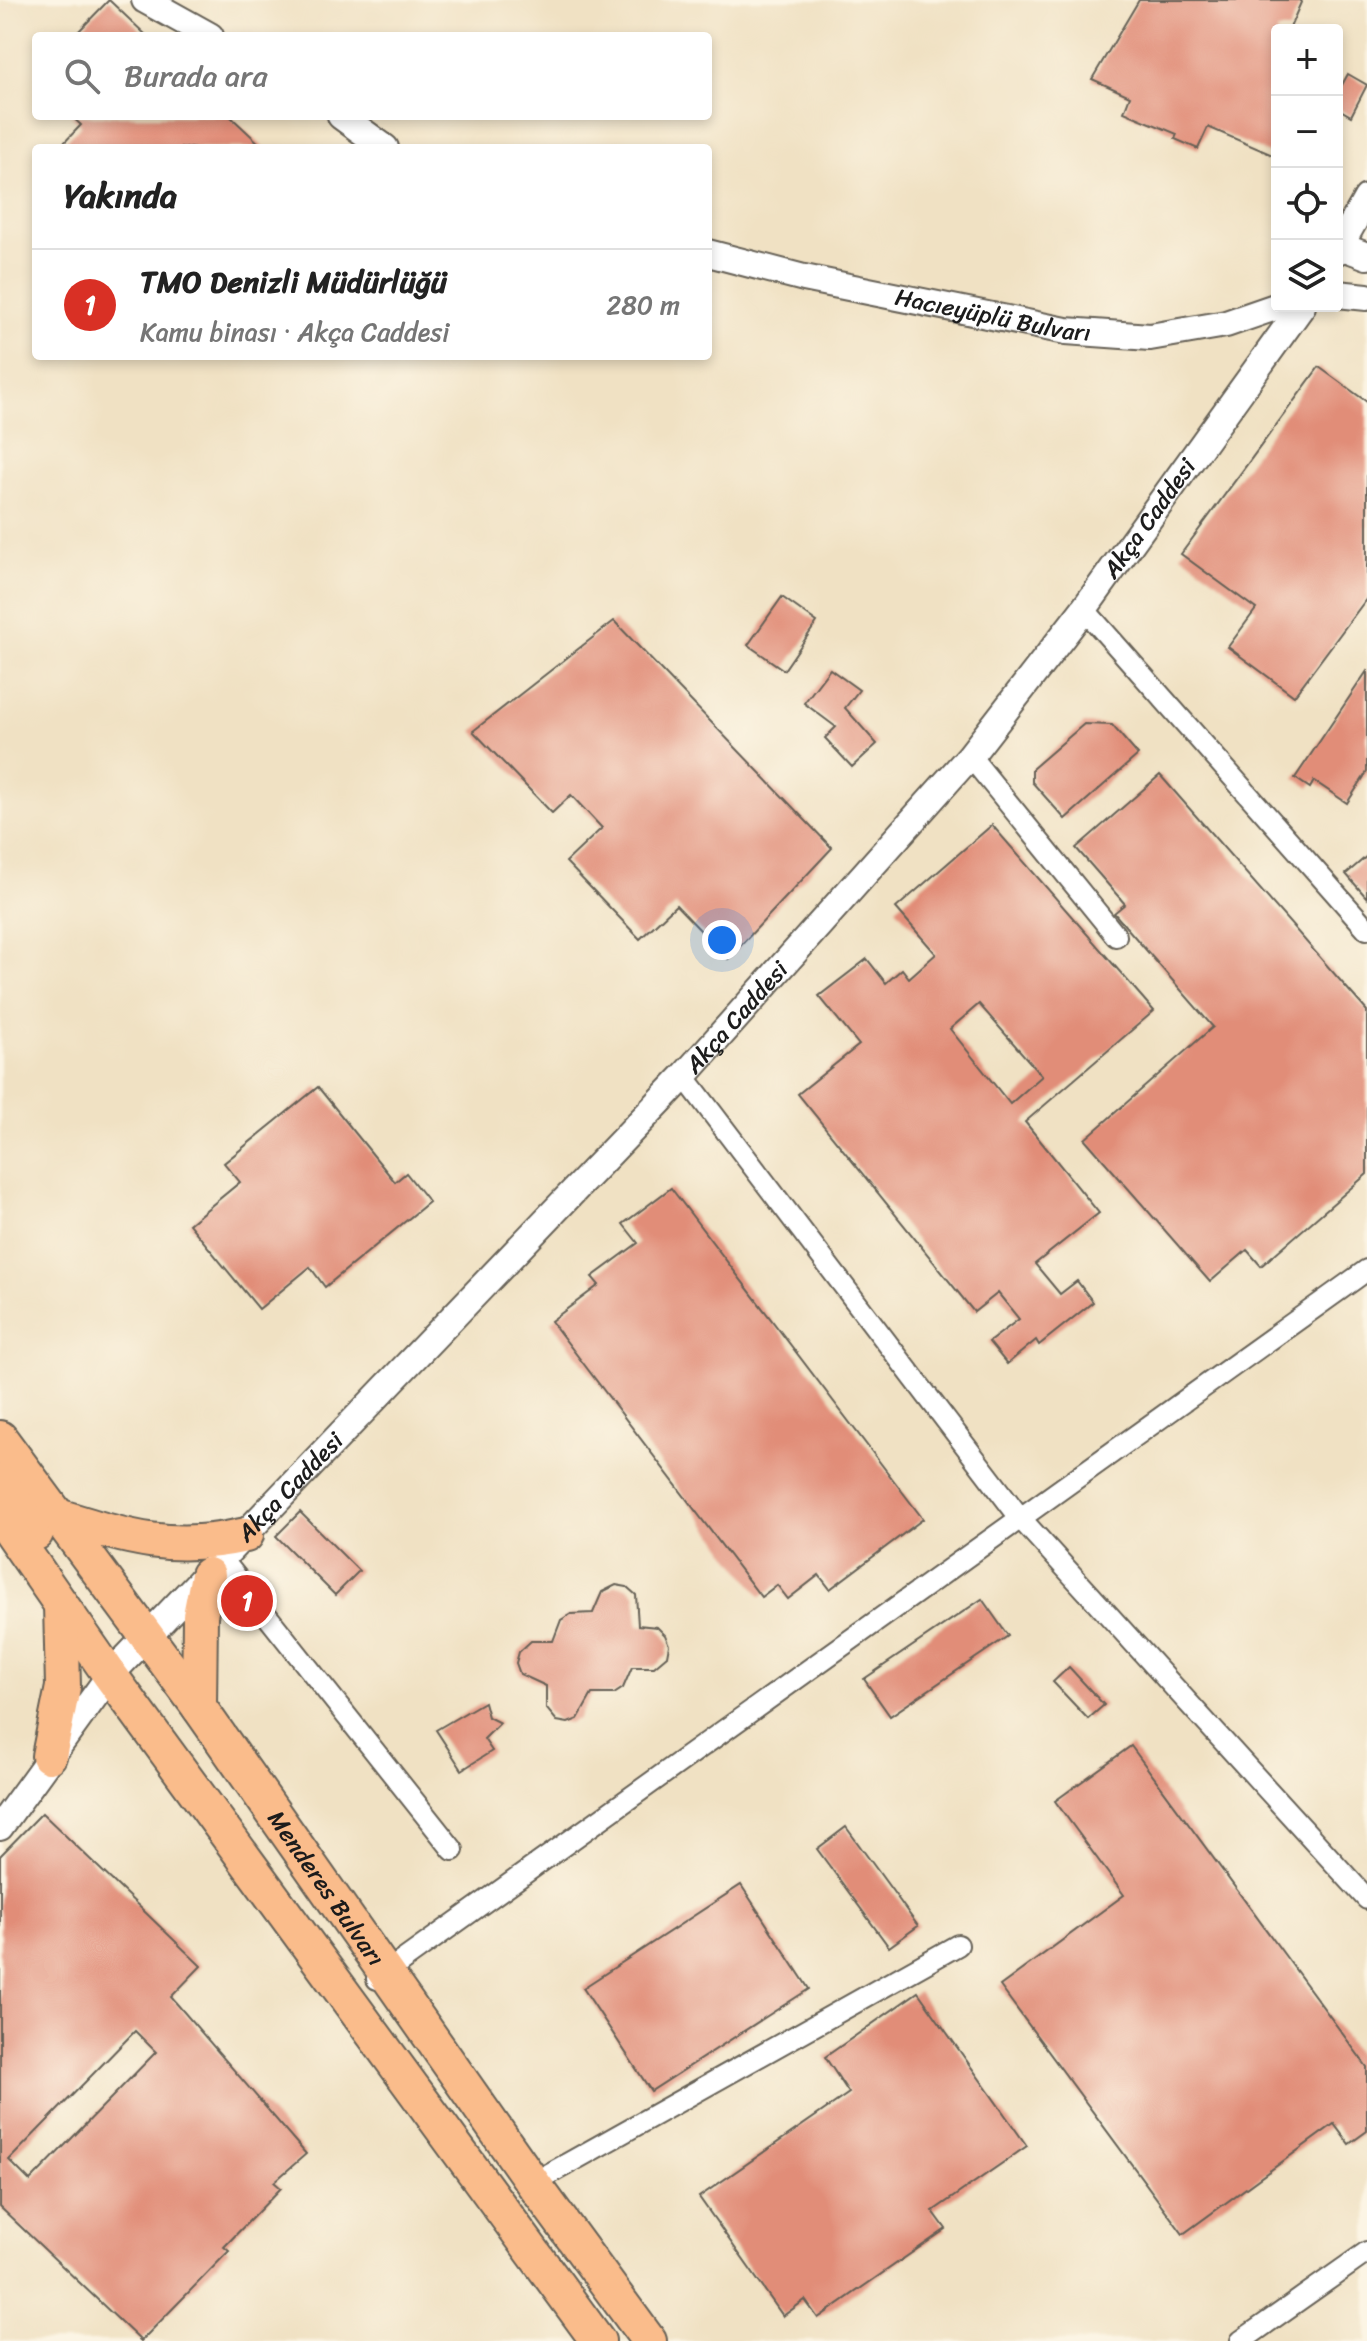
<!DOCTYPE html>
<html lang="tr">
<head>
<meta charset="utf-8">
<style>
  :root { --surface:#fff; --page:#f6f6f6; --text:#222; --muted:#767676; --line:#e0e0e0; --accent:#d93025 }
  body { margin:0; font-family:Sriracha,sans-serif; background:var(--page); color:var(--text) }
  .controls { position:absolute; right:24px; top:24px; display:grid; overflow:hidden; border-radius:8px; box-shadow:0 4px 12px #0003 }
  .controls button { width:72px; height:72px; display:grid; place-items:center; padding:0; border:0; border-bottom:2px solid var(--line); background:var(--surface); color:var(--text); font:40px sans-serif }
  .you { position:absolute; left:722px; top:940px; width:28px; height:28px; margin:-20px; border:6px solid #fff; border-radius:50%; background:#1a73e8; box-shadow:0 0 0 12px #1a73e833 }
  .badge { display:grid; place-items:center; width:52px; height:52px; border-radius:50%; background:var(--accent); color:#fff; font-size:26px; font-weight:700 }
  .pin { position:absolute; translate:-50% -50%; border:4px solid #fff; box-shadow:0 2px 8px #0006 }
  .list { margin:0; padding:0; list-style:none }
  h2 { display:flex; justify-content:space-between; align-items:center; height:104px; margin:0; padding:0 32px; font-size:34px }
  h2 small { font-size:26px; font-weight:400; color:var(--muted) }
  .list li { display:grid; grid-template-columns:52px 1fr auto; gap:24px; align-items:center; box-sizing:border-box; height:112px; padding:0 32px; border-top:2px solid var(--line) }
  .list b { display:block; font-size:30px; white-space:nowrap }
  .list p { margin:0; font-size:26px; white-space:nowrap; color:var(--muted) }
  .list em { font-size:26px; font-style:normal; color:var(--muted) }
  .icon { flex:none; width:44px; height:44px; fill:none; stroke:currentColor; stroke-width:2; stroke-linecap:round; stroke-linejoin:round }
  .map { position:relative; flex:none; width:1367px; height:2341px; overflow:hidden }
  .search { position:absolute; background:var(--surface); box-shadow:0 4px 12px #0003; left:32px; top:32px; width:680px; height:88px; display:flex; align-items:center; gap:20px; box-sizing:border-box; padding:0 28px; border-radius:8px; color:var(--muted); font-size:30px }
  .panel { position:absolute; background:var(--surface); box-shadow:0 4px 12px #0003; left:32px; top:144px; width:680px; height:216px; border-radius:8px }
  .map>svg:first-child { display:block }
  .building { fill:#e18d78; fill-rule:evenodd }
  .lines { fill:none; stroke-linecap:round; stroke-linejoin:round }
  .minor-casing { stroke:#666156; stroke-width:24 }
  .tertiary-casing { stroke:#666156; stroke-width:30 }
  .primary-casing { stroke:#666156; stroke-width:38 }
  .minor { stroke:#fff; stroke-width:20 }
  .tertiary { stroke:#fff; stroke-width:26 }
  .primary { stroke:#fabc8b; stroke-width:34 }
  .labels { text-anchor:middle; stroke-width:7; stroke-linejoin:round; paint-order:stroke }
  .street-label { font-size:24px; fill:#1c1c1c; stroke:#fcf5e5 }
</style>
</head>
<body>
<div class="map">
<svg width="1367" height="2341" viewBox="0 0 1367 2341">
  <rect width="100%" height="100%" fill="#fcf5e5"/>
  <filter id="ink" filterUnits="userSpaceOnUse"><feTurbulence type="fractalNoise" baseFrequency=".0125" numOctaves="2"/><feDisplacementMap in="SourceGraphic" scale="16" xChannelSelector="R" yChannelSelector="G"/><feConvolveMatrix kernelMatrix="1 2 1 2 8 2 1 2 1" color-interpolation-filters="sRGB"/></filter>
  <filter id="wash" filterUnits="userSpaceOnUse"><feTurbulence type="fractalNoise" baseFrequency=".006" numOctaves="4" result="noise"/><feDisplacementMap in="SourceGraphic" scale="32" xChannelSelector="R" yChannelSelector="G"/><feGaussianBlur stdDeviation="1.8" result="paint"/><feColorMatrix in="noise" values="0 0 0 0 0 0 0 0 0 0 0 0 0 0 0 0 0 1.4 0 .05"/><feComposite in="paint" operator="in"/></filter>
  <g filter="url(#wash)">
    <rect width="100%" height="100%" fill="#f0e1c3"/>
    <g id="blocks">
      <!-- building -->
      <g class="building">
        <polygon points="109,0 147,36 74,36"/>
        <polygon points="1139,0 1302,0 1289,30 1277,30 1277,157 1208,127 1198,149 1175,139 1177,134 1124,112 1130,96 1092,79"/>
        <polygon points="1348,74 1367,85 1351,116 1337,108 1337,94"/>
        <polygon points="71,116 230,116 264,148 59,148 81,125"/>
        <polygon points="1319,367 1367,402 1367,598 1294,696 1228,647 1256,609 1181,554"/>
        <polygon points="782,597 817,622 784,670 748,645"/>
        <polygon points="614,621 832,848 728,959 676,905 640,939 566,862 602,828 571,795 552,813 473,731"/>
        <polygon points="830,669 859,690 845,708 877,744 852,767 825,738 836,727 804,703"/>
        <polygon points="1367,671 1367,772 1347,803 1314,781 1310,788 1295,778"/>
        <polygon points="1084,724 1112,725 1138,755 1065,819 1032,782 1032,769"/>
        <polygon points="1160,775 1367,1011 1367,1174 1261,1266 1247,1250 1210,1282 1085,1139 1213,1027 1114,913 1125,904 1076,848"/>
        <path d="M992 825 1154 1011 1025 1122 1099 1213 1035 1264 1060 1294 1077 1281 1093 1302 1039 1345 1036 1340 1007 1364 989 1342 1019 1319 998 1293 974 1312 798 1094 859 1045 819 996 867 959 886 983 902 969 909 978 936 954 896 908ZM979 1004 1042 1076 1010 1104 950 1029Z"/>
        <polygon points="1367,856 1367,898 1346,874"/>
        <polygon points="318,1087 395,1182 406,1173 429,1202 325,1287 310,1267 259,1309 189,1224 240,1182 224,1163"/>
        <polygon points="671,1188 923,1519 830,1589 819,1575 788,1599 777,1585 761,1597 551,1321 599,1285 592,1277 638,1243 623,1224"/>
        <polygon points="300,1512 359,1571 335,1595 276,1536"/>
        <polygon points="616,1585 627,1587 636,1595 638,1625 657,1627 665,1635 669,1645 667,1656 654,1667 632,1667 623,1688 614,1694 592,1694 578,1719 568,1723 557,1721 546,1708 546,1686 520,1674 516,1663 519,1652 531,1641 553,1641 561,1620 571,1614 593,1613 602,1592"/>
        <polygon points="982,1599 1008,1636 890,1716 864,1679"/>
        <polygon points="1069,1667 1104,1705 1088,1719 1053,1682"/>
        <polygon points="484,1702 488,1717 500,1723 484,1739 492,1751 462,1770 436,1730"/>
        <polygon points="1131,1746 1367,2067 1367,2131 1349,2144 1334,2124 1183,2234 1000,1986 1124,1895 1055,1801"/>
        <path d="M42 1813 201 1966 171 1997 306 2154 274 2182 281 2188 224 2247 229 2251 141 2341 0 2207V1856ZM135 2031 156 2052 30 2181 9 2160Z"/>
        <polygon points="846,1827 918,1926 889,1947 817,1849"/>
        <polygon points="741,1885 809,1989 651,2091 583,1988"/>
        <polygon points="918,1992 1027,2146 933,2211 946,2229 818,2318 805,2300 783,2316 699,2197 849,2093 825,2057"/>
      </g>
    </g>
  </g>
  <g filter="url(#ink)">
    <use href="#blocks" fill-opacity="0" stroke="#666156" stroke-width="2"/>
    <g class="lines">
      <defs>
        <g id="minor">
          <polyline points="1084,609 1367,929"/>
          <polyline points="970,756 1116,936"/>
          <polyline points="684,1076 1021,1519 1367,1899"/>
          <polyline points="214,1549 453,1850"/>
          <polyline points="377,1979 1367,1270"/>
          <polyline points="533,2183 958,1945"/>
          <polyline points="1241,2341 1367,2252"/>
        </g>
        <g id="tertiary">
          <polyline points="145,0 210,36"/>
          <polyline points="341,116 385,148"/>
          <polyline points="1340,246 1367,256"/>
          <polyline points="1337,251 1367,198"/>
          <path id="s1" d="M708 253 804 278 1066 331 1150 337 1226 324 1278 306"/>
          <polyline points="1337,294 1367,297"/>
          <path id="s2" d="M0 1827 110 1675 684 1076 970 756 1084 609 1302 306"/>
        </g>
        <g id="primary">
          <path id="s3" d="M0 1438 199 1707 533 2183 649 2341"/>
          <polyline points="0,1481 36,1533"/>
          <path d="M58 1516C129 1538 172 1552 246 1535"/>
          <polyline points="0,1517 110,1675 598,2341"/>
          <polyline points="199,1707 200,1616 208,1575"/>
          <polyline points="49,1756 63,1687 61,1605"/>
        </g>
      </defs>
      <!-- minor casing -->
      <use href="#minor" class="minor-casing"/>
      <!-- tertiary casing -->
      <use href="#tertiary" class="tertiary-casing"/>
      <!-- primary casing -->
      <use href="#primary" class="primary-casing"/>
      <!-- minor -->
      <use href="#minor" class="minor"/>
      <!-- tertiary -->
      <use href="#tertiary" class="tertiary"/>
      <!-- primary -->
      <use href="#primary" class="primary"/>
    </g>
  </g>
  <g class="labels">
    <!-- street labels -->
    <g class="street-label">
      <text dy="8" stroke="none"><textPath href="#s1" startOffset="292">Hacıeyüplü Bulvarı</textPath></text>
      <text dy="8" stroke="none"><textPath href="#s2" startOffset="1744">Akça Caddesi</textPath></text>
      <text dy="8" stroke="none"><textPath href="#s2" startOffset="1096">Akça Caddesi</textPath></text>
      <text dy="8" stroke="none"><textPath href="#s2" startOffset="448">Akça Caddesi</textPath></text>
      <text dy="8" stroke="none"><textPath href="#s3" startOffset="556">Menderes Bulvarı</textPath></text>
    </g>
  </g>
</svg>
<div class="controls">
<button>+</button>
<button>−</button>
<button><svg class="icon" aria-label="locate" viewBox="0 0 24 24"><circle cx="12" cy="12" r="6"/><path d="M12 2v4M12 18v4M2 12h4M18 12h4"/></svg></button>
<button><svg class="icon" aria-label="layers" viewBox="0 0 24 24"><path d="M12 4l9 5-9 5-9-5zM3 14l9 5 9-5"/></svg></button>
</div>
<div class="you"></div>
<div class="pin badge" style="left:247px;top:1601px">1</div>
<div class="search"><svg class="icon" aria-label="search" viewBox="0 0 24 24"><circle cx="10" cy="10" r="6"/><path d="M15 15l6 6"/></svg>Burada ara</div>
<section class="panel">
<h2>Yakında<small></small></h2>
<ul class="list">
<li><span class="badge">1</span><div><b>TMO Denizli Müdürlüğü</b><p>Kamu binası · Akça Caddesi</p></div><em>280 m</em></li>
</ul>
</section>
</div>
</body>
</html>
